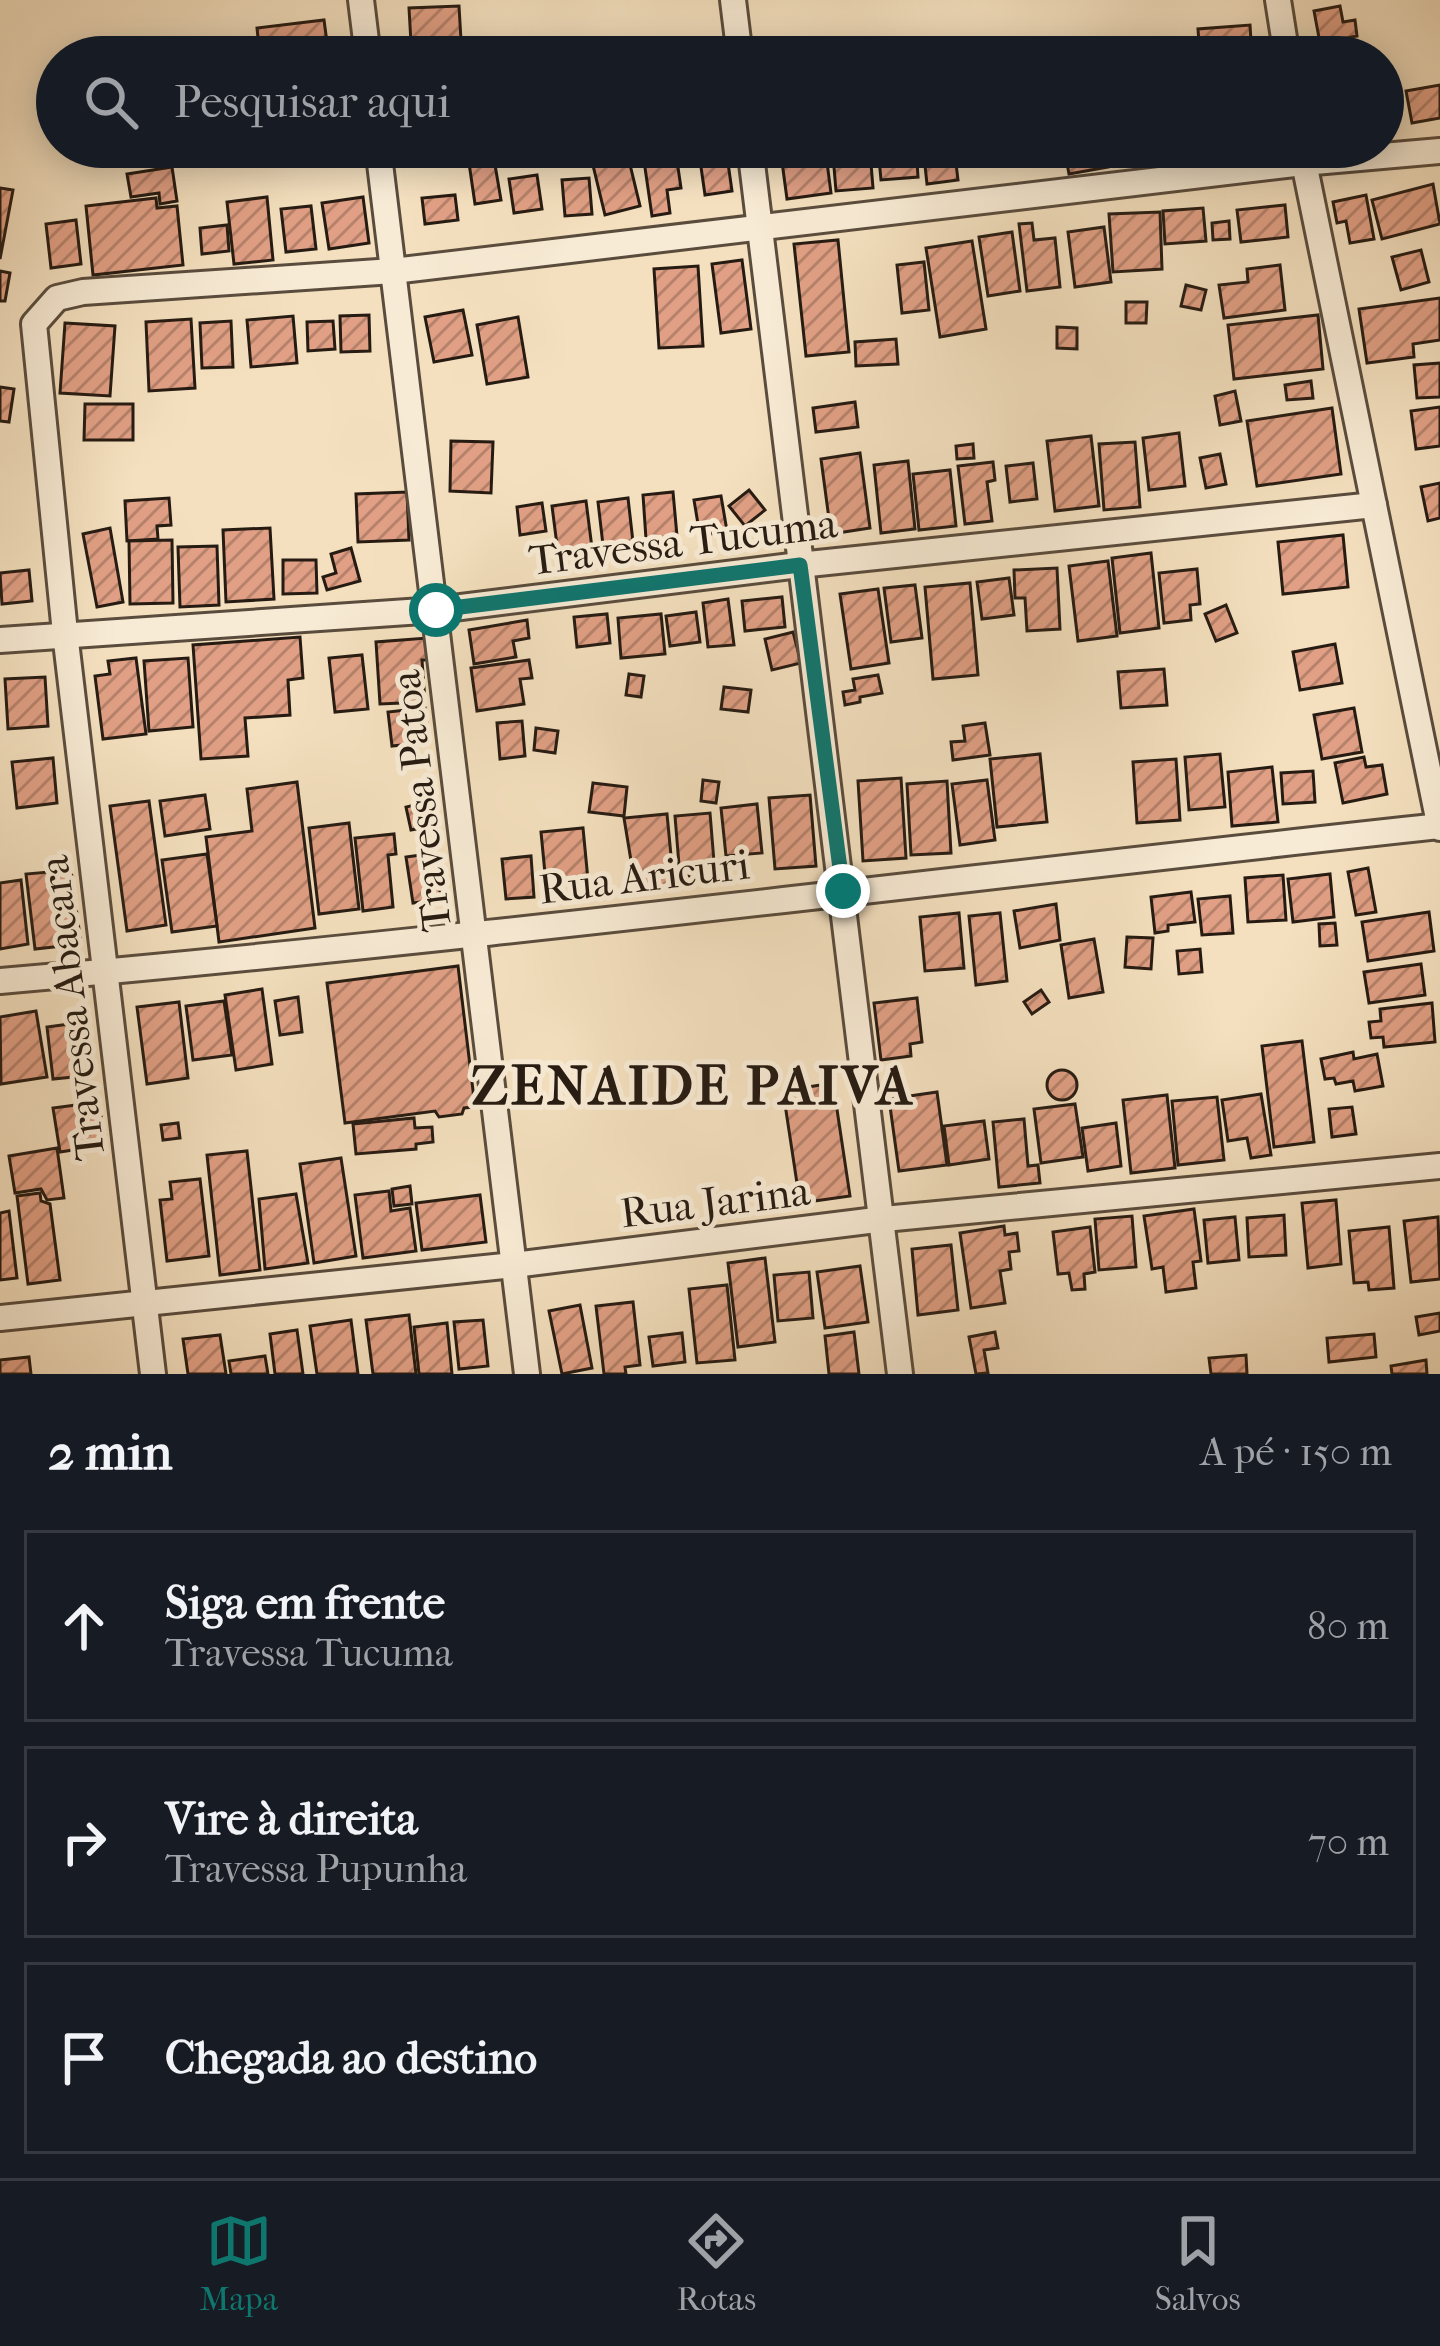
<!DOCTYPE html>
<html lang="pt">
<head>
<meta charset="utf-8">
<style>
  :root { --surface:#171b24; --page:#20242c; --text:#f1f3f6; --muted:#9ea1a6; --line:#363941; --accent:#0f766e }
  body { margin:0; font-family:"IM FELL French Canon",serif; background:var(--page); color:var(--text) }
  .stop { position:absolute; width:36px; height:36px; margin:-27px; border:9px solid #0f766e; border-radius:50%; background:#fff }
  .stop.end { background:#0f766e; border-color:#fff; box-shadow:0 3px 12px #0008 }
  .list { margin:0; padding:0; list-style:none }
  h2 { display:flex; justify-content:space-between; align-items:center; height:156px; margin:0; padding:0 48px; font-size:51px }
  h2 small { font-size:39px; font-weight:400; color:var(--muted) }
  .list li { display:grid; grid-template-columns:78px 1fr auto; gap:36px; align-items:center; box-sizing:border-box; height:192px; margin:0 24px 24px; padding:0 24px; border:3px solid var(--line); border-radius:0px }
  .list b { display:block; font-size:45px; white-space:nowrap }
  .list p { margin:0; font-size:39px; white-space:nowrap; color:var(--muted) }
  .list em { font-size:39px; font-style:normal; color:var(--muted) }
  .icon { flex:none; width:66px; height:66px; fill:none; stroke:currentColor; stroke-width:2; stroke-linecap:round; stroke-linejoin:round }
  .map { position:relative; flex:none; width:1440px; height:1374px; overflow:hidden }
  .search { position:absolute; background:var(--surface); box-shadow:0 6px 30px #0003; left:36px; right:36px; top:36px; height:132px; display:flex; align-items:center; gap:30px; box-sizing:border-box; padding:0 42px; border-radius:66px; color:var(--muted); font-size:45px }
  .sheet { height:804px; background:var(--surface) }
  nav { display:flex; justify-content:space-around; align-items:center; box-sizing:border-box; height:168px; border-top:3px solid var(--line); background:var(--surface); font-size:33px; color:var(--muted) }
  nav a { display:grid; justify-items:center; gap:6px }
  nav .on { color:var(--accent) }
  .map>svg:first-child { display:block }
  .building { fill:url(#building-hatch); stroke:#261b12; stroke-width:3 }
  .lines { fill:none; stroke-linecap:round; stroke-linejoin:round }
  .minor-casing { stroke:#5a4c3d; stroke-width:30 }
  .minor { stroke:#f8ebd5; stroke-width:24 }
  .route { stroke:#0f766e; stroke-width:15 }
  .labels { text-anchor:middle; stroke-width:10; stroke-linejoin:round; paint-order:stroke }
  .street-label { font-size:42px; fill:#261b12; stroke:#f8ebd5 }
  .district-label { font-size:54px; font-weight:bold; letter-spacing:3px; fill:#261b12; stroke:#f8ebd5 }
</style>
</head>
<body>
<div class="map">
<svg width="1440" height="1374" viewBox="0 0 1440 1374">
  <defs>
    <pattern id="building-hatch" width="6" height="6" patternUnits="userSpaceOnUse" patternTransform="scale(3)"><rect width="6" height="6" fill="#e1a085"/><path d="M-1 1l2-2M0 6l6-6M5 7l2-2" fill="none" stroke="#b6826b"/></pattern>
  </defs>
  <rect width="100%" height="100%" fill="#f4e0bf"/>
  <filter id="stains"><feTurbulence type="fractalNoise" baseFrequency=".00167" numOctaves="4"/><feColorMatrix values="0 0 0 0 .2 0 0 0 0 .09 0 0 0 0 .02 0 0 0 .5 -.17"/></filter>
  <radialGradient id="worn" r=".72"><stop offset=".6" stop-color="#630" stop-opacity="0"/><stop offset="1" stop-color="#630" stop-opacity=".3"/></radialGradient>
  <!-- building -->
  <g class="building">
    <polygon points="459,6 461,40 411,43 409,8"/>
    <polygon points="1340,6 1343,22 1355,20 1357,36 1320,43 1314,11"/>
    <polygon points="324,20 328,50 260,57 257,28"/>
    <polygon points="1250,25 1252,57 1200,57 1198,29"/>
    <polygon points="907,40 908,57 865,57 864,44"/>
    <polygon points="1357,41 1360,57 1318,57 1316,49"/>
    <polygon points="941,45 943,57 919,57 918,48"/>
    <polygon points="1440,85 1440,118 1412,123 1406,91"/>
    <polygon points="1383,90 1389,90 1395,128 1383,130"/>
    <polygon points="642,147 675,147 681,188 667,190 670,213 652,216"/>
    <polygon points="780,147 825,147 831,193 787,199"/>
    <polygon points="916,147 918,177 881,180 878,148"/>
    <polygon points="923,147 954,147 958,180 927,184"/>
    <polygon points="968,147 1009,147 1010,154 970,160"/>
    <polygon points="1014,147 1055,147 1056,153 1016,160"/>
    <polygon points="1064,147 1104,147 1108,167 1069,174"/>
    <polygon points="626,148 640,206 605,215 591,157"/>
    <polygon points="870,152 873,188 836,191 833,155"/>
    <polygon points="727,156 732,191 705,195 700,160"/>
    <polygon points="494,159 501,200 475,204 469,163"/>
    <polygon points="172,167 177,201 160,204 159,193 131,197 127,174"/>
    <polygon points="537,175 542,209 514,213 509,179"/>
    <polygon points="589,178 592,214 565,216 562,180"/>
    <polygon points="1433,184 1440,224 1382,239 1372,200"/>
    <polygon points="0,188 13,190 0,259"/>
    <polygon points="455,195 458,220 425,224 422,198"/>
    <polygon points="1366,195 1374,239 1350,243 1346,221 1337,223 1333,202"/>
    <polygon points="267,197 273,260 234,264 227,202"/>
    <polygon points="363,197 369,243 329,249 322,203"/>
    <polygon points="156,198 157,208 177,206 183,265 93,275 86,206"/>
    <polygon points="1285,205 1288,237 1241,242 1237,210"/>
    <polygon points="311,206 316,249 286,252 281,209"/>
    <polygon points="1203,208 1206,241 1165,244 1163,211"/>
    <polygon points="1160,212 1162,269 1113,272 1109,214"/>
    <polygon points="76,220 81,264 51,268 46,224"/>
    <polygon points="1229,221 1230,239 1213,240 1212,223"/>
    <polygon points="1032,223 1034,240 1055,238 1060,287 1027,291 1019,224"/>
    <polygon points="227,225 229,251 202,254 200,228"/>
    <polygon points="1104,227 1111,282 1075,287 1068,232"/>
    <polygon points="1012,232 1020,291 988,296 979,237"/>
    <polygon points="838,240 849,352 806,356 794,244"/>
    <polygon points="972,241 986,329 940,337 926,248"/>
    <polygon points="1421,250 1429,282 1401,290 1392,257"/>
    <polygon points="742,260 751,329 721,333 712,264"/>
    <polygon points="924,262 929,310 902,313 897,265"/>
    <polygon points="1280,265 1285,310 1224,318 1219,285 1248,282 1247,269"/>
    <polygon points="698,266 703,346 659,348 654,269"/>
    <polygon points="0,271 10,273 5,301 0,301"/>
    <polygon points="1186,285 1206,290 1201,310 1181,306"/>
    <polygon points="1440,298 1440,340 1413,344 1414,357 1367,363 1359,309"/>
    <polygon points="1126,302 1147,302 1146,323 1126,323"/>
    <polygon points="463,310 472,355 434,362 425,317"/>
    <polygon points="369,315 370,351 341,352 340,316"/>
    <polygon points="1318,315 1323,369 1234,379 1228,325"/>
    <polygon points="293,316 297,363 251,367 247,320"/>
    <polygon points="518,317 528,377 487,384 477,325"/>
    <polygon points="191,319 195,388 149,391 146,322"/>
    <polygon points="231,321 233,367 202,368 200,323"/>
    <polygon points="333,321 335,349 308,351 307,322"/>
    <polygon points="65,323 115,326 110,396 60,393"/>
    <polygon points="1057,327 1077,328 1077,349 1057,348"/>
    <polygon points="896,339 898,364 856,366 855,342"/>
    <polygon points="1440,363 1440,397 1417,398 1414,365"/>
    <polygon points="1311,381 1313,398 1287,400 1285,385"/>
    <polygon points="0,387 14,389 9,422 0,421"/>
    <polygon points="1235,391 1241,421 1220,425 1215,396"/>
    <polygon points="855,402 858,427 816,432 813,408"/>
    <polygon points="85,404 133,404 133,440 84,440"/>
    <polygon points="1440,407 1440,446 1416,449 1411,411"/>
    <polygon points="1332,408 1341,474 1257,486 1247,421"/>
    <polygon points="1179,433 1185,486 1149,490 1143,438"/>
    <polygon points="1091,436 1099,506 1055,511 1047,441"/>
    <polygon points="451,441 493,442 491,493 450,491"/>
    <polygon points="1135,442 1140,507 1104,510 1099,444"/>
    <polygon points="973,444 974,458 957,459 956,446"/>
    <polygon points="860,453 870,528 831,534 821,459"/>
    <polygon points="1220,454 1226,484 1206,488 1200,458"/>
    <polygon points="908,461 915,529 881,533 874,465"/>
    <polygon points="993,462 995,480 987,482 992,521 965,524 958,466"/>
    <polygon points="1033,463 1037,499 1010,502 1006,466"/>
    <polygon points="950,470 956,526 919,530 913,474"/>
    <polygon points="1440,483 1440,518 1428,521 1421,487"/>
    <polygon points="749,490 765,510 745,526 729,506"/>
    <polygon points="407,492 409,540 358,542 356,494"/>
    <polygon points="673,492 677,536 646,539 643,495"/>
    <polygon points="721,496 727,531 700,536 694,500"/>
    <polygon points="169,498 171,525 157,526 158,539 127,541 125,501"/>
    <polygon points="628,498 633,542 603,545 598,502"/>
    <polygon points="586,501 592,548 558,553 552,506"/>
    <polygon points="542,503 546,531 520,535 517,507"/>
    <polygon points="110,528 123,602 97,607 83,534"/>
    <polygon points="270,528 274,599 226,602 223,530"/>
    <polygon points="1343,535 1348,587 1283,594 1278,542"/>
    <polygon points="172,540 173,603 130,604 129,541"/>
    <polygon points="217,546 219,605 180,607 178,547"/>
    <polygon points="351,548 360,581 327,590 323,577 336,573 331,554"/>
    <polygon points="1151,553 1159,628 1120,633 1112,558"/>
    <polygon points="283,560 316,560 317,593 283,594"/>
    <polygon points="1108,561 1117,636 1078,641 1069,566"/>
    <polygon points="1057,568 1060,629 1027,631 1025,598 1015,598 1014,570"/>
    <polygon points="1197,569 1200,604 1190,605 1191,620 1164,623 1159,573"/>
    <polygon points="29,570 32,601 2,604 0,573"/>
    <polygon points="1009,578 1014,615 982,619 977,582"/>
    <polygon points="970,583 978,675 933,679 925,587"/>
    <polygon points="915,585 922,638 891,642 884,588"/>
    <polygon points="878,589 889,663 851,669 840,594"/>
    <polygon points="782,597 785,627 745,631 742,601"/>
    <polygon points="728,599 734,645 708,647 703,603"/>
    <polygon points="1226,605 1237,633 1216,641 1205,614"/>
    <polygon points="696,612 700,642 670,646 666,616"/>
    <polygon points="607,614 610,643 577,647 574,617"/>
    <polygon points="661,614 665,654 621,658 618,618"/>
    <polygon points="527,620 529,638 513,641 516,657 474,664 469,630"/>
    <polygon points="793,632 801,663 772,670 765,639"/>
    <polygon points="300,637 303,678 288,680 290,715 245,718 248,756 201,759 193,645"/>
    <polygon points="427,638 428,660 422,660 425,702 380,704 376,642"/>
    <polygon points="1335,644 1342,683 1300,690 1293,652"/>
    <polygon points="362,655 368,709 335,712 329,658"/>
    <polygon points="136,658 146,734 103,739 95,676 110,674 108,661"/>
    <polygon points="188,658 193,727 149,731 144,661"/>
    <polygon points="529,660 532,678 520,679 524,704 477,711 471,668"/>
    <polygon points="1164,669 1167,705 1121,708 1118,672"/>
    <polygon points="629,674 644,676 641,697 626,695"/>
    <polygon points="878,675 882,693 860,697 860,702 845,705 843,692 855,690 853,679"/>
    <polygon points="45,677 48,726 8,729 5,679"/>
    <polygon points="724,687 751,690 748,712 721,709"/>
    <polygon points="425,708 429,742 392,746 388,712"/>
    <polygon points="1354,708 1362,752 1322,759 1314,715"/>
    <polygon points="522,721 525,756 500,759 497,723"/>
    <polygon points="985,723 990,755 953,760 951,742 965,741 963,726"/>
    <polygon points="536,728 558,731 555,753 534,750"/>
    <polygon points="1040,754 1047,822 997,827 990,759"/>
    <polygon points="1220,754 1225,807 1189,810 1185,757"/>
    <polygon points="1364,757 1366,767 1382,765 1387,794 1343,803 1335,763"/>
    <polygon points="53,758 57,803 17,808 12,762"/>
    <polygon points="1176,759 1180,820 1137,823 1133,762"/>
    <polygon points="1272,767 1278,822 1232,826 1228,772"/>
    <polygon points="1313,771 1315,802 1283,804 1281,773"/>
    <polygon points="901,778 906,858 863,861 858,781"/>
    <polygon points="703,780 719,782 716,803 701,801"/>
    <polygon points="987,780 995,840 960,845 952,784"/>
    <polygon points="947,781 951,853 911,855 907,784"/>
    <polygon points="297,782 315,928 219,942 206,837 252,831 247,789"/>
    <polygon points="593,783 627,787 624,816 589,812"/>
    <polygon points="205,795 210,829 165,836 160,801"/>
    <polygon points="810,795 816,866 775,869 769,798"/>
    <polygon points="149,801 166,925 127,931 110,806"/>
    <polygon points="423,803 427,827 411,830 406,807"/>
    <polygon points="757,804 762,853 726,856 721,808"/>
    <polygon points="710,813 715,874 680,877 675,816"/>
    <polygon points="667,814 674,887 636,891 624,818"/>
    <polygon points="349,823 359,909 319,914 309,828"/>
    <polygon points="583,828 588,880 546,884 541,832"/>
    <polygon points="394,834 396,854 388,855 393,907 363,911 355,838"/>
    <polygon points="436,853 441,899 413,903 406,857"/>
    <polygon points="207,854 217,926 172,932 162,860"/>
    <polygon points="531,856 534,897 506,899 502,859"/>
    <polygon points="1368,868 1376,912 1356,915 1348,872"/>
    <polygon points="71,870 81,944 35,949 26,874"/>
    <polygon points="1330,874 1334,917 1293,922 1288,879"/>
    <polygon points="1283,875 1286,920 1248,922 1245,878"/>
    <polygon points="21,880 28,944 0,949 0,883"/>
    <polygon points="1191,892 1195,922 1168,925 1168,931 1155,933 1151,897"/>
    <polygon points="1230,896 1233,933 1202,935 1198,899"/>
    <polygon points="1056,904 1060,940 1020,948 1014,911"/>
    <polygon points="1429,912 1434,951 1368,961 1362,922"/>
    <polygon points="959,913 964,968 925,971 920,917"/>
    <polygon points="1000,913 1007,981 976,985 969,916"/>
    <polygon points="1335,923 1337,945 1320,946 1319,924"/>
    <polygon points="1127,937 1153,938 1151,969 1125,967"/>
    <polygon points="1094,939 1103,992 1069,998 1061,945"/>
    <polygon points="1200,949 1202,972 1179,974 1177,951"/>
    <polygon points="1421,964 1425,995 1369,1003 1364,972"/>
    <polygon points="458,966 475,1107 464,1108 462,1114 439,1117 435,1111 345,1123 327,983"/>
    <polygon points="262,989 272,1064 236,1070 225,995"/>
    <polygon points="1041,990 1049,1002 1032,1014 1024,1002"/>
    <polygon points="298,997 302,1032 280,1035 275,1001"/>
    <polygon points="917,998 922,1042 910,1044 911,1056 881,1060 874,1003"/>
    <polygon points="224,1001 232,1055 193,1060 186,1006"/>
    <polygon points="179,1002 188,1078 147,1084 137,1007"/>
    <polygon points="1432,1003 1435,1042 1384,1047 1383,1037 1371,1038 1369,1022 1381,1021 1380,1009"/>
    <polygon points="36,1011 47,1077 1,1084 0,1017"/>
    <polygon points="77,1023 84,1076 53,1079 47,1027"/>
    <polygon points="1302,1041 1314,1142 1274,1147 1262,1046"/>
    <polygon points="1353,1052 1354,1059 1377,1054 1383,1086 1355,1091 1353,1081 1336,1084 1334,1078 1325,1079 1321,1059"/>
    <circle cx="1062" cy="1085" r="15"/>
    <polygon points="833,1083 850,1196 800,1203 783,1091"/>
    <polygon points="937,1092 947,1165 899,1171 889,1099"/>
    <polygon points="1261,1094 1271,1155 1251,1158 1247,1138 1228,1141 1222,1100"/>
    <polygon points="1167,1095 1175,1168 1131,1173 1123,1100"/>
    <polygon points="1217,1097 1224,1160 1178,1165 1172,1101"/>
    <polygon points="99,1102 105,1145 60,1152 53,1108"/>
    <polygon points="1075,1104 1083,1157 1041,1163 1034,1109"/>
    <polygon points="1352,1107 1356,1134 1332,1137 1329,1109"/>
    <polygon points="414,1118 415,1128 432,1127 433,1142 416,1144 416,1149 356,1154 353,1124"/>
    <polygon points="1024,1119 1028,1166 1038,1165 1040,1183 999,1187 993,1122"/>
    <polygon points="984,1121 989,1159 949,1165 944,1126"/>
    <polygon points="178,1123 180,1138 163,1140 161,1125"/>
    <polygon points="1116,1123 1121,1166 1088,1171 1082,1128"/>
    <polygon points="57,1148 64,1198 47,1200 41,1189 15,1193 9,1156"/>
    <polygon points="247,1151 260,1270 220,1275 207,1155"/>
    <polygon points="341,1158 356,1256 314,1263 300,1164"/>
    <polygon points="200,1179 209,1256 167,1261 160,1200 172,1199 170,1182"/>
    <polygon points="410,1186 412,1204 394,1206 392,1189"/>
    <polygon points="389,1191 391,1211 410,1208 416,1251 363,1258 355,1195"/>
    <polygon points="40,1193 41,1201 50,1204 60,1280 28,1284 17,1196"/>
    <polygon points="296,1194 308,1263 265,1269 259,1199"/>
    <polygon points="480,1195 486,1242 422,1250 416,1203"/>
    <polygon points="1336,1200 1341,1264 1308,1268 1302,1203"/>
    <polygon points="1194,1209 1201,1261 1193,1262 1196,1288 1166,1292 1163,1267 1152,1269 1144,1216"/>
    <polygon points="9,1211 17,1278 0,1280 0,1213"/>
    <polygon points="1284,1215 1286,1255 1249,1257 1247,1218"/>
    <polygon points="1132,1216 1136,1267 1099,1270 1095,1219"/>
    <polygon points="1235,1217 1239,1260 1208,1263 1204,1220"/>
    <polygon points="1438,1217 1440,1279 1411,1282 1404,1221"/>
    <polygon points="1004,1226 1005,1235 1017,1233 1019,1251 1009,1252 1011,1269 1000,1271 1005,1303 971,1308 960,1233"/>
    <polygon points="1090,1227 1095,1272 1084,1274 1085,1289 1072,1290 1069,1273 1058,1274 1053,1232"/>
    <polygon points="1389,1227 1394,1288 1369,1290 1368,1282 1354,1283 1349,1231"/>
    <polygon points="951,1245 958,1310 918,1315 912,1249"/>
    <polygon points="765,1258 775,1342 738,1347 728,1263"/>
    <polygon points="860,1266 868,1322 825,1328 817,1272"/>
    <polygon points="809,1272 813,1318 778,1321 774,1275"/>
    <polygon points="727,1285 735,1360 697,1363 689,1289"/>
    <polygon points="633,1302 640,1365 625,1367 626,1374 604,1374 596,1306"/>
    <polygon points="580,1305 592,1368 562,1374 549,1311"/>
    <polygon points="1440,1313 1440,1331 1419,1335 1416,1317"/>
    <polygon points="409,1315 416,1374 373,1374 366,1320"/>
    <polygon points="351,1320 358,1374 317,1374 310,1326"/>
    <polygon points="483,1320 488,1366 459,1369 454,1322"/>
    <polygon points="447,1323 452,1374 419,1374 414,1327"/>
    <polygon points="297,1330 303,1374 275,1374 270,1334"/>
    <polygon points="854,1332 859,1374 829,1374 825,1336"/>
    <polygon points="995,1332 998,1348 984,1350 988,1373 976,1374 969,1337"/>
    <polygon points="682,1333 685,1362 653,1366 649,1337"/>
    <polygon points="1374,1334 1376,1357 1329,1362 1327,1338"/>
    <polygon points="220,1335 226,1374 188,1374 183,1339"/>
    <polygon points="1246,1355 1247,1374 1211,1374 1209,1358"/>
    <polygon points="265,1356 268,1374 231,1374 229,1361"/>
    <polygon points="29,1357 31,1374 0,1374 0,1360"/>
    <polygon points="1426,1360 1427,1374 1392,1374 1391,1366"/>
  </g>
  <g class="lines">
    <defs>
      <g id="minor">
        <polyline points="361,0 368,57"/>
        <polyline points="733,0 740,57"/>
        <polyline points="1278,0 1287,57"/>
        <polyline points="378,147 527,1374"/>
        <polyline points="750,147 900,1374"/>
        <polyline points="1301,148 1440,828"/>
        <polyline points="0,640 437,610 799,565 1374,505"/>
        <path d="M0 981C481 939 960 878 1440 826"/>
        <polyline points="0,1318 514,1265 884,1219 1440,1166"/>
        <polyline points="153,1374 65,633 34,324 57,298 83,292 393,271 1303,163 1440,151"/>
      </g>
    </defs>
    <!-- minor casing -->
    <use href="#minor" class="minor-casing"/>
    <!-- minor -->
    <use href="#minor" class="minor"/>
  </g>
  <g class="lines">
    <!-- route -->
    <polyline class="route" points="436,610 800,565 843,891"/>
  </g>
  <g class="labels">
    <!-- street labels -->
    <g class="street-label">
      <text transform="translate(683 541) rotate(-7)" y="15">Travessa Tucuma</text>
      <text transform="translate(420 801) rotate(-97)" y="15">Travessa Patoa</text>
      <text transform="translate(644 876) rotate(-7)" y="15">Rua Aricuri</text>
      <text transform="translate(71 1008) rotate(-97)" y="15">Travessa Abacara</text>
      <text transform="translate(715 1201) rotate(-7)" y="15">Rua Jarina</text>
    </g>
    <!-- district labels -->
    <g class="district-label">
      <text x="693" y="1104">ZENAIDE PAIVA</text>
    </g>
  </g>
  <rect width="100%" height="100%" filter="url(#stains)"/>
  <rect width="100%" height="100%" fill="url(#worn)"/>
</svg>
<div class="stop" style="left:436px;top:610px"></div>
<div class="stop end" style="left:843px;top:891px"></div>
<div class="search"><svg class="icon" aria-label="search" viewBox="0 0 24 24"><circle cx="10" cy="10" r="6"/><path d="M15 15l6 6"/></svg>Pesquisar aqui</div>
</div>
<section class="sheet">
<h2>2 min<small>A pé · 150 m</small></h2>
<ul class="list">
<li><svg class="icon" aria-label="ahead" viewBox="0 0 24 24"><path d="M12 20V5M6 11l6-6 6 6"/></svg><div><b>Siga em frente</b><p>Travessa Tucuma</p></div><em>80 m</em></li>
<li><svg class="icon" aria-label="right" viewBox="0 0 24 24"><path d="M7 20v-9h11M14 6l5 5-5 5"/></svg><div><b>Vire à direita</b><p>Travessa Pupunha</p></div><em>70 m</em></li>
<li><svg class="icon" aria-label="arrive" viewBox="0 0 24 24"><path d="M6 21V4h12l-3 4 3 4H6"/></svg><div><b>Chegada ao destino</b></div></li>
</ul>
</section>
<nav>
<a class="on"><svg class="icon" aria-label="map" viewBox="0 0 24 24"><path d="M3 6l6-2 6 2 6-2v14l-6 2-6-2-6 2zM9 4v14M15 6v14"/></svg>Mapa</a>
<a><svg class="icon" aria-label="directions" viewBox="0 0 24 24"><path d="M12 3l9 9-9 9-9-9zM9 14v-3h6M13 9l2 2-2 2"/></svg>Rotas</a>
<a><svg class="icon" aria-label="saved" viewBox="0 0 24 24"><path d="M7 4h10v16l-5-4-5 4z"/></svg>Salvos</a>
</nav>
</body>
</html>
